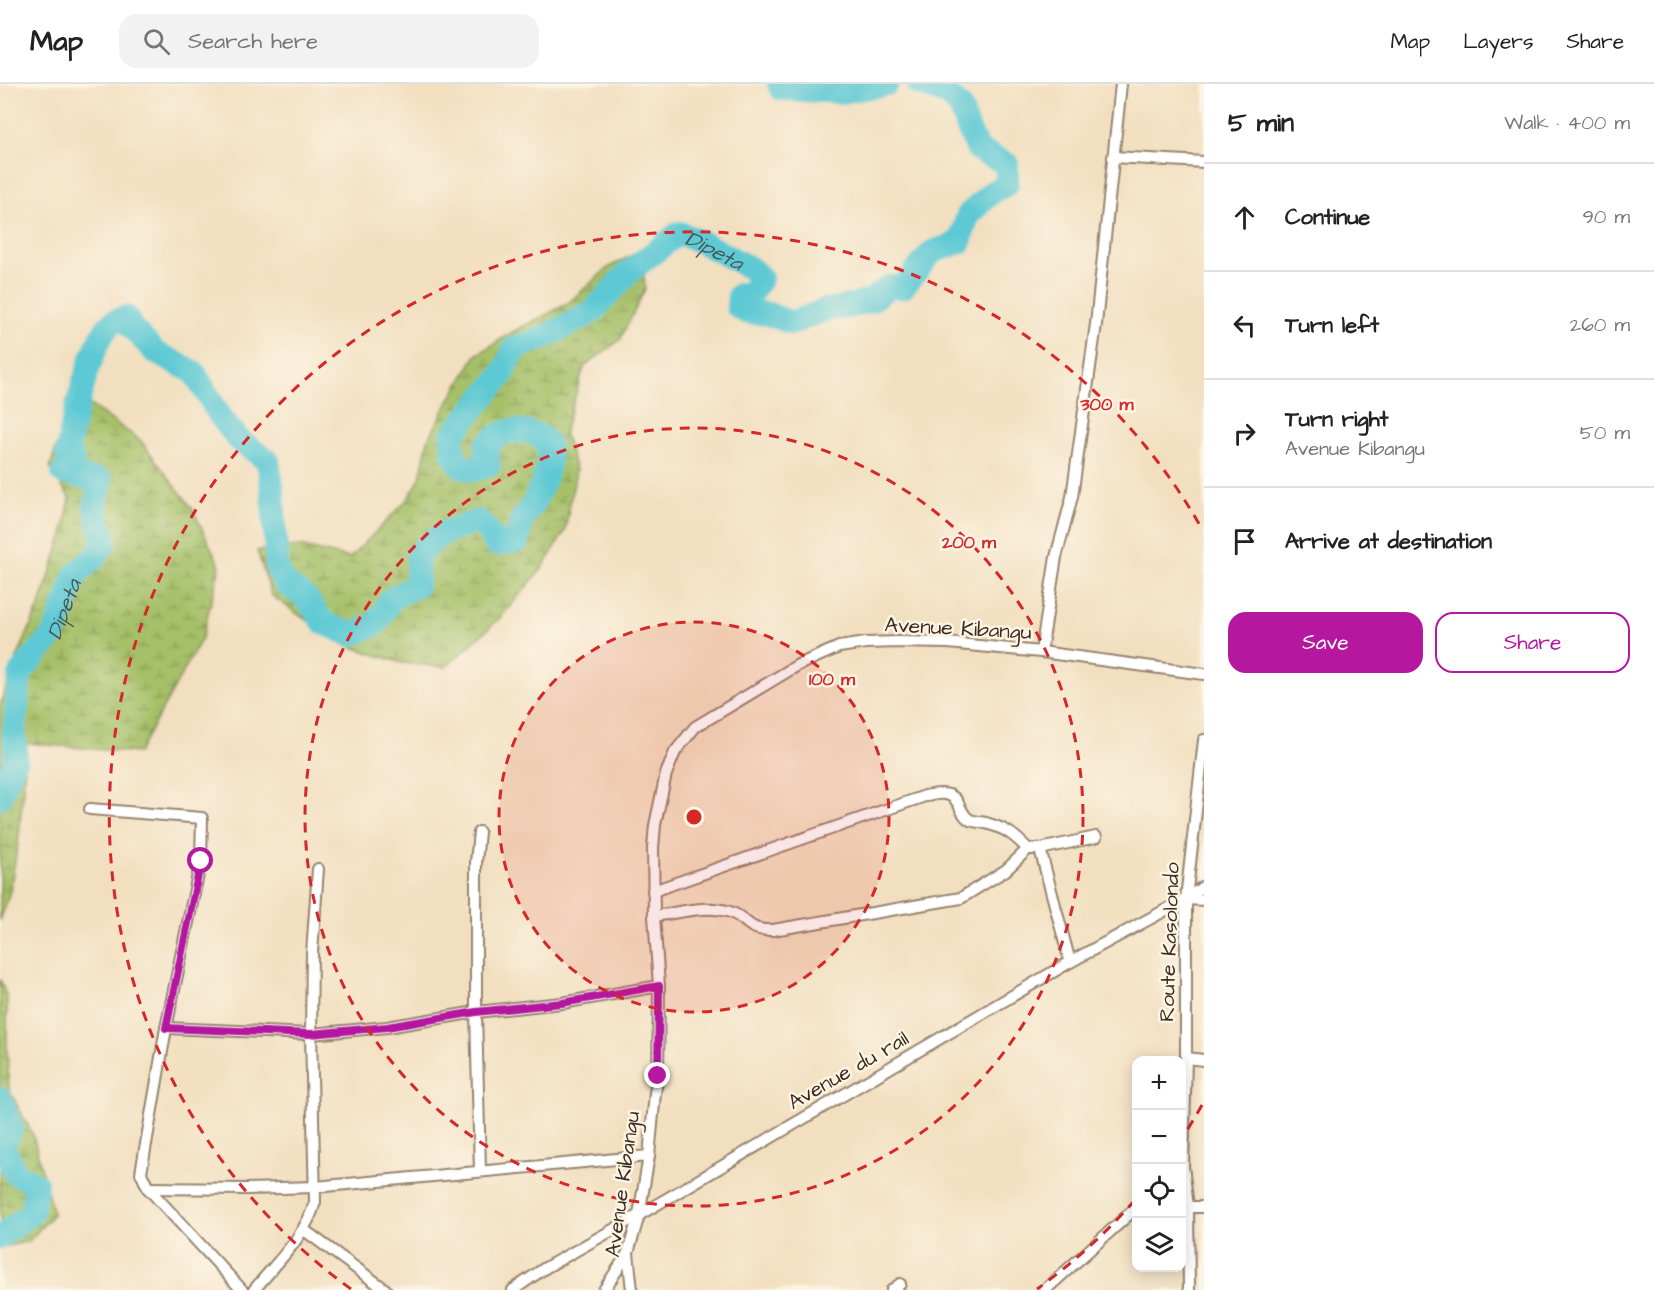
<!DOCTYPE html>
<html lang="en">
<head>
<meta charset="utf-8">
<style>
  :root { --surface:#fff; --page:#f2f2f2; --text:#222; --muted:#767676; --line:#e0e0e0; --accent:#b5179e }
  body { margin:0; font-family:"Architects Daughter",sans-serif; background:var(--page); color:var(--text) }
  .controls { position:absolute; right:18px; bottom:18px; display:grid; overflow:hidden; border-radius:12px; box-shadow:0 3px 15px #0003 }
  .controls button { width:54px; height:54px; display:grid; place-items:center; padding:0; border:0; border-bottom:2px solid var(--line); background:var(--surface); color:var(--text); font:30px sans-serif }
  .stop { position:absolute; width:18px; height:18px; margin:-14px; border:4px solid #b5179e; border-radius:50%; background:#fff }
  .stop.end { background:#b5179e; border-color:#fff; box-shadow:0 2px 6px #0008 }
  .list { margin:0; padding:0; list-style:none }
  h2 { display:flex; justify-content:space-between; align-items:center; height:78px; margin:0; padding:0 24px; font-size:26px }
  h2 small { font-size:20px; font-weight:400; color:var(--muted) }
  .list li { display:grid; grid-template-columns:39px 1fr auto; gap:18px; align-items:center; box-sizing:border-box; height:108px; padding:0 24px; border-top:2px solid var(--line) }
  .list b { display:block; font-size:22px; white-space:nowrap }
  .list p { margin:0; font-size:20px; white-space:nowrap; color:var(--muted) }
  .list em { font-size:20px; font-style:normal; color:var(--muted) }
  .actions { display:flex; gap:12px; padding:18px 24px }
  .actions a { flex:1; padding:14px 0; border:2px solid var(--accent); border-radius:18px; text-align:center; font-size:21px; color:var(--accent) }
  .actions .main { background:var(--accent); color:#fff }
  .icon { flex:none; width:33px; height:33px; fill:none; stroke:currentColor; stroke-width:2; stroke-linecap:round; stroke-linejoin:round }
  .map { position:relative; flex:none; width:1204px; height:1206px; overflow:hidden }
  header { display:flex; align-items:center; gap:36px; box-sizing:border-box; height:84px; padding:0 30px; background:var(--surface); border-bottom:2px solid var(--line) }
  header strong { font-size:28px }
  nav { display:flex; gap:33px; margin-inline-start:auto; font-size:21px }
  .search { width:420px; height:54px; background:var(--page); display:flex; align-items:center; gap:15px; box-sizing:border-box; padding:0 21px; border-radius:18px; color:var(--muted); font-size:22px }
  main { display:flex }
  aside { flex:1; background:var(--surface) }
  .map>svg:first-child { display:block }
  .wetland { fill:url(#wetland-marsh); stroke:#707542; stroke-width:1.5 }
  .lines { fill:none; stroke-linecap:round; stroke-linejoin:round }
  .river { stroke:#5dc9d4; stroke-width:24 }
  .minor-casing { stroke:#96846f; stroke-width:14 }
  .minor { stroke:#fff; stroke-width:10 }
  .route { stroke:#b5179e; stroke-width:8 }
  .ring { fill:none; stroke:#d62828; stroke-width:3; stroke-dasharray:10 8 }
  .labels { text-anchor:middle; stroke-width:5; stroke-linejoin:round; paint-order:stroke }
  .street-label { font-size:21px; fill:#3b2a1e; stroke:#fcf5e5 }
  .water-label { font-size:22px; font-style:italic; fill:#455a55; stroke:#fcf5e5 }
  .centre { fill:#d62828; stroke:#fcf5e5; stroke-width:3 }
  .ring-label { font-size:18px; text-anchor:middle; font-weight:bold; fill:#d62828; stroke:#fcf5e5; stroke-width:5; stroke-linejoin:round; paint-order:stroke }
</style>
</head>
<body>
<header>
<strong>Map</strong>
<div class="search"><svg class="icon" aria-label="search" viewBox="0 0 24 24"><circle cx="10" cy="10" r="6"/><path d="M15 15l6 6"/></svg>Search here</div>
<nav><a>Map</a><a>Layers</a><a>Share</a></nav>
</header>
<main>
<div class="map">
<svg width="1204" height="1206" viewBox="0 0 1204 1206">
  <defs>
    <pattern id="wetland-marsh" width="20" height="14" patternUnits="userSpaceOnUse" patternTransform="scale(1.5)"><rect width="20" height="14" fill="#a5c067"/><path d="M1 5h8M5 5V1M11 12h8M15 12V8" fill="none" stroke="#889c54"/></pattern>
  </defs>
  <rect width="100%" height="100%" fill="#fcf5e5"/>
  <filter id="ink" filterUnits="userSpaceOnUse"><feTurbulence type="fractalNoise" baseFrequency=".0167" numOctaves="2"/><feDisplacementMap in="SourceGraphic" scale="12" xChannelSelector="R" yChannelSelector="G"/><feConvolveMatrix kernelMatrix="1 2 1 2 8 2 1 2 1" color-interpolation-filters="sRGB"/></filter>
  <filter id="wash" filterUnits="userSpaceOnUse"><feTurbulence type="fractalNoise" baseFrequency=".008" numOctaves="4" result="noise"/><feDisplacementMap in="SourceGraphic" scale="24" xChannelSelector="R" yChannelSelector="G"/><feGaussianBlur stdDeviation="1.35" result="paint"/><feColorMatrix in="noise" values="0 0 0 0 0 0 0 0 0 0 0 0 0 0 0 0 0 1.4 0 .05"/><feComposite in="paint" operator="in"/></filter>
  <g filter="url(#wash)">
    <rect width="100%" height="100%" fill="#f2dfc0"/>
    <!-- wetland -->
    <g class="wetland">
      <polygon points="642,166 645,205 620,256 584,283 564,348 576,386 565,447 541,486 498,536 446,583 402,579 345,561 302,533 272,512 257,467 299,462 350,474 408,415 420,394 428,356 449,317 476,271 518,245 567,220 609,183"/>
      <polygon points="73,309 140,356 192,424 220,482 202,554 138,669 27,659 19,752 10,807 0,837 0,622 16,576 41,518 63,450 70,415 50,383"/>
      <polygon points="0,895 7,914 7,963 9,1006 33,1051 53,1130 29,1157 0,1164"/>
    </g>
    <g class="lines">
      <!-- river -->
      <g class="river">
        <polyline points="779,0 782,5 842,8 887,0"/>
        <path id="s1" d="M0 713 16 675 14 648 20 589 54 550 76 490 96 472 105 459 95 423 101 397 63 389 73 375 67 369C72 341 91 254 113 238 117 236 122 235 126 233L132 244 156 269 194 288 220 332 239 356 268 377 273 411 277 484 285 499 307 515 324 539 351 551 376 540 391 515 417 501 418 470 443 449 478 437 484 442 496 460 518 457 521 437 534 418 543 399 549 377 548 361 542 353 525 347H508L496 353 486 362 489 381 474 386 461 382 453 370 452 351 502 291 515 264 541 255 592 228 630 187 679 149 699 157 750 184 761 194 752 208 739 211 738 223 746 228 768 230 792 239 824 226 853 222 871 216 889 203H903L932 168 960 158 968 131 991 109 1007 100V80L978 66 967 42 960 22 946 10 919 0"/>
        <polyline points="0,1015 12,1044 3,1061 15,1089 36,1100 32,1128 0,1153"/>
      </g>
    </g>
  </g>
  <g filter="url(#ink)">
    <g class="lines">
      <defs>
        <g id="minor">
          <polyline points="1113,73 1204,78"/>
          <polyline points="1041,568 1056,473 1072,413 1096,240 1121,0"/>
          <polyline points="90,725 202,734 201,776 166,944 141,1089 148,1104 242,1206"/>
          <polyline points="479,748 476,779 476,928 480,1087"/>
          <polyline points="1040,765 1070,878"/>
          <path d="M653 807 925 712C933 711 942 708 949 711 961 715 959 730 970 736 975 738 983 738 989 740 1007 745 1015 752 1028 765"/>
          <polyline points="1186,815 1204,816"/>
          <path d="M654 832C678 829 707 820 730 828 750 835 745 847 773 846L961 814 1006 786 1028 765H1040L1096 753"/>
          <polyline points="166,944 311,950 387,943 476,928 562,919 659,902"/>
          <polyline points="1186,974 1204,976"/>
          <polyline points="148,1104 247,1105 315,1103 649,1072"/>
          <polyline points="1188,1123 1204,1123"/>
          <polyline points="304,1146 386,1206"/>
          <path d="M254 1206C276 1179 306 1152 315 1118L311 950 312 869 318 785"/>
          <polyline points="513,1206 545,1184 639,1131 1070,878 1186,815 1204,802"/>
          <polyline points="604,1206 628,1169"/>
          <polyline points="632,1206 628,1169 639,1131 649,1072 655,1009 658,992 659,902 654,832 653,764 655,741 666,690 675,668 695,643 798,581 839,563 866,559 898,558 948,559 1041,568 1204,590"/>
          <polyline points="892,1206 900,1200"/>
          <polyline points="1045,1206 1136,1124"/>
          <polyline points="1189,1206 1188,1123 1183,1082 1186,974 1186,815 1204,656"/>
        </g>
      </defs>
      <!-- minor casing -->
      <use href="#minor" class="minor-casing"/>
      <!-- minor -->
      <use href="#minor" class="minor"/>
    </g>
  </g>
  <g class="lines" filter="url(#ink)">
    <!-- route -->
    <polyline class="route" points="201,777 166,944 311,950 387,943 476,928 562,919 659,902 658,992"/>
  </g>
  <!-- distance rings -->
  <circle cx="694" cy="733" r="195" fill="#d62828" fill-opacity=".12"/>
  <g class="ring">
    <circle cx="694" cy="733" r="195"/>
    <circle cx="694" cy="733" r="389"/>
    <path d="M1202 1021A584 584 0 0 1 1184 1051M1135 1116A584 584 0 0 1 1037 1205M351 1205A584 584 0 1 1 1202 445"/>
  </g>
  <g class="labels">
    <!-- street labels -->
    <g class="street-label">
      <text transform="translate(958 544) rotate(3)" y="7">Avenue Kibangu</text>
      <text transform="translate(1169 858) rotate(-88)" y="7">Route Kasolondo</text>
      <text transform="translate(848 986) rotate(-30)" y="7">Avenue du rail</text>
      <text transform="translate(622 1100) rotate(-82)" y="7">Avenue Kibangu</text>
    </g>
    <!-- water labels -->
    <g class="water-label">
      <text dy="8" stroke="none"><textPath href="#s1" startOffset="1833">Dipeta</textPath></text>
      <text dy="8" stroke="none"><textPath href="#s1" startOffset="206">Dipeta</textPath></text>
    </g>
  </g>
  <circle cx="694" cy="733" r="9" class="centre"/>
  <g class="ring-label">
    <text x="1107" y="326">300 m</text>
    <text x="969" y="464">200 m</text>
    <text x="832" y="601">100 m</text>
  </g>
</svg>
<div class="controls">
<button>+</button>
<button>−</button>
<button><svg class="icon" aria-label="locate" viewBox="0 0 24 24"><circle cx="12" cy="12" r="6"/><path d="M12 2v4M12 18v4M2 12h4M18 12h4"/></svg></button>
<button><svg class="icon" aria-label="layers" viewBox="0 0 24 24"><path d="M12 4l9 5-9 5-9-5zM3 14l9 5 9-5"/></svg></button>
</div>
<div class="stop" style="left:201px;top:777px"></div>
<div class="stop end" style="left:658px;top:992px"></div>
</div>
<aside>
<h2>5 min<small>Walk · 400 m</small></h2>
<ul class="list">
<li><svg class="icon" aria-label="ahead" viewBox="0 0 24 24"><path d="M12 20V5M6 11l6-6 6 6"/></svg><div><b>Continue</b></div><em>90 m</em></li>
<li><svg class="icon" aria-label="left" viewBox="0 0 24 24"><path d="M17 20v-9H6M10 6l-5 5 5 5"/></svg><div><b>Turn left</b></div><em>260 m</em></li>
<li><svg class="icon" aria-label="right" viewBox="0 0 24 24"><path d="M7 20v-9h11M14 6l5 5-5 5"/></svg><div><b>Turn right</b><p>Avenue Kibangu</p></div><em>50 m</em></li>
<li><svg class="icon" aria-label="arrive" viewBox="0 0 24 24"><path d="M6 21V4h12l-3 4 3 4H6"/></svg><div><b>Arrive at destination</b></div></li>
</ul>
<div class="actions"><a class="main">Save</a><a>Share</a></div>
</aside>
</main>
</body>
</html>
